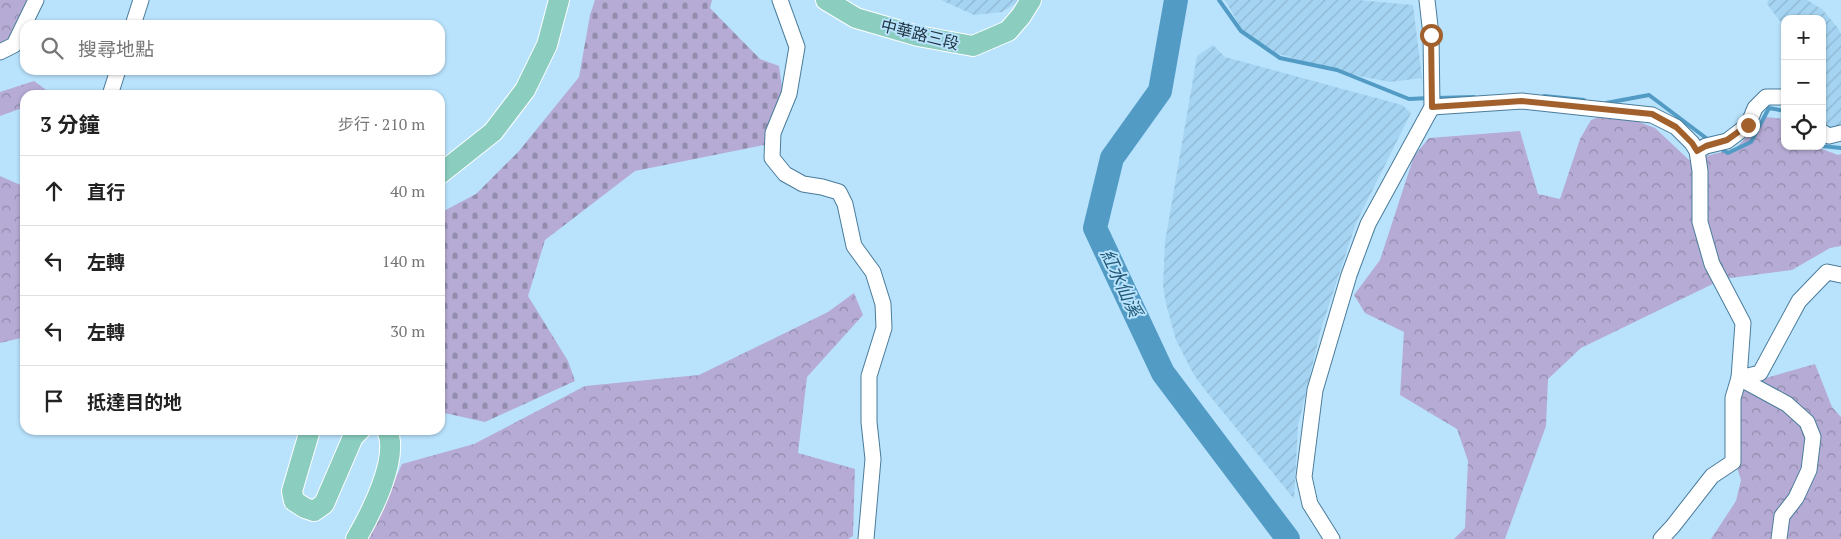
<!DOCTYPE html>
<html lang="zh-TW">
<head>
<meta charset="utf-8">
<style>
  :root { --surface:#fff; --page:#f2f2f2; --text:#222; --muted:#767676; --line:#e0e0e0 }
  body { margin:0; font-family:"PT Serif","Noto Sans TC",serif; background:var(--page); color:var(--text) }
  .controls { position:absolute; right:15px; top:15px; display:grid; overflow:hidden; border-radius:10px; box-shadow:0 1px 4px #0004 }
  .controls button { width:45px; height:45px; display:grid; place-items:center; padding:0; border:0; border-bottom:1px solid var(--line); background:var(--surface); color:var(--text); font:25px sans-serif }
  .stop { position:absolute; width:15px; height:15px; margin:-11px; border:4px solid #a2602c; border-radius:50%; background:#fff }
  .stop.end { background:#a2602c; border-color:#fff; box-shadow:0 1px 5px #0008 }
  .list { margin:0; padding:0; list-style:none }
  h2 { display:flex; justify-content:space-between; align-items:center; height:65px; margin:0; padding:0 20px; font-size:21px }
  h2 small { font-size:16px; font-weight:400; color:var(--muted) }
  .list li { display:grid; grid-template-columns:32px 1fr auto; gap:15px; align-items:center; box-sizing:border-box; height:70px; padding:0 20px; border-top:1px solid var(--line) }
  .list b { display:block; font-size:19px; white-space:nowrap }
  .list em { font-size:16px; font-style:normal; color:var(--muted) }
  .icon { flex:none; width:28px; height:28px; fill:none; stroke:currentColor; stroke-width:2; stroke-linecap:round; stroke-linejoin:round }
  .map { position:relative; flex:none; width:1841px; height:539px; overflow:hidden }
  .search { position:absolute; background:var(--surface); box-shadow:0 1px 4px #0004; left:20px; top:20px; width:425px; height:55px; display:flex; align-items:center; gap:12px; box-sizing:border-box; padding:0 18px; border-radius:15px; color:var(--muted); font-size:19px }
  .panel { position:absolute; background:var(--surface); box-shadow:0 1px 4px #0004; left:20px; top:90px; width:425px; height:345px; border-radius:15px }
  .map>svg:first-child { display:block }
  .industrial { fill:url(#industrial-furrows) }
  .forest { fill:url(#forest-crowns) }
  .cemetery { fill:url(#cemetery-stones) }
  .lines { fill:none; stroke-linecap:round; stroke-linejoin:round }
  .stream { stroke:#529bc5; stroke-width:4 }
  .river { stroke:#529bc5; stroke-width:24 }
  .minor-casing { stroke:#4a7c9a; stroke-width:17 }
  .major-casing { stroke:#fff; stroke-width:22 }
  .minor { stroke:#fff; stroke-width:15 }
  .major { stroke:#8bcdbf; stroke-width:20 }
  .route { stroke:#a2602c; stroke-width:6 }
  .labels { text-anchor:middle; stroke-width:4; stroke-linejoin:round; paint-order:stroke }
  .street-label { font-size:16px; fill:#1c313e; stroke:#b9e3fd }
  .water-label { font-size:18px; font-style:italic; fill:#235a78; stroke:#b9e3fd }
</style>
</head>
<body>
<div class="map">
<svg width="1841" height="539" viewBox="0 0 1841 539">
  <defs>
    <pattern id="industrial-furrows" width="10" height="10" patternUnits="userSpaceOnUse" patternTransform="scale(1.25)"><rect width="10" height="10" fill="#a5d4f2"/><path d="M-1 1l2-2M0 10L10 0M9 11l2-2" fill="none" stroke="#8db6d1"/></pattern>
    <pattern id="forest-crowns" width="20" height="18" patternUnits="userSpaceOnUse" patternTransform="scale(1.25)"><rect width="20" height="18" fill="#b5abd4"/><path d="M2 6a3 3 0 1 1 6 0M12 15a3 3 0 1 1 6 0" fill="none" stroke="#928cad"/></pattern>
    <pattern id="cemetery-stones" width="16" height="16" patternUnits="userSpaceOnUse" patternTransform="scale(1.25)"><rect width="16" height="16" fill="#b5abd4"/><path d="M2 7V4a2 2 0 0 1 4 0v3zM10 15v-3a2 2 0 0 1 4 0v3z" fill="#928cad"/></pattern>
  </defs>
  <rect width="100%" height="100%" fill="#b9e3fd"/>
  <!-- industrial -->
  <g class="industrial">
    <polygon points="941,0 1021,0 1002,12 974,15"/>
    <polygon points="1225,0 1358,0 1413,5 1422,78 1390,82 1348,74 1272,52 1252,41 1240,26"/>
    <polygon points="1768,0 1807,0 1822,9 1838,28 1841,34 1841,130 1822,135 1822,19 1785,19 1785,28 1767,4"/>
    <polygon points="1213,45 1225,57 1402,105 1411,113 1356,223 1321,329 1298,426 1294,499 1205,390 1194,375 1176,340 1166,304 1163,286 1165,242 1197,56"/>
  </g>
  <!-- forest -->
  <g class="forest">
    <polygon points="0,0 28,0 0,58"/>
    <polygon points="34,81 53,95 25,95 25,107 0,116 0,92"/>
    <polygon points="1613,112 1655,128 1689,160 1735,149 1766,117 1785,119 1785,146 1814,146 1838,155 1841,154 1841,246 1830,248 1792,270 1723,279 1581,348 1548,379 1546,426 1505,539 1454,539 1465,528 1468,461 1457,429 1400,395 1404,332 1365,313 1354,295 1380,260 1414,156 1429,138 1520,131 1538,194 1560,199 1580,139 1591,120"/>
    <polygon points="0,176 25,187 25,337 0,343"/>
    <polygon points="854,293 863,315 807,377 798,453 855,469 853,536 848,539 368,539 402,464 474,444 585,386 699,375 828,312"/>
    <polygon points="1815,364 1832,407 1841,417 1841,539 1711,539 1736,501 1741,480 1728,440 1735,397 1752,382"/>
  </g>
  <!-- cemetery -->
  <polygon class="cemetery" points="595,0 712,0 710,8 760,59 779,66 782,87 769,144 635,171 545,240 528,296 568,361 575,381 485,422 440,412 440,213 476,194 519,151 579,77 590,15"/>
  <g class="lines">
    <!-- stream -->
    <g class="stream">
      <polyline points="1219,0 1241,31 1280,58 1337,70 1409,99 1429,98"/>
      <polyline points="1544,96 1584,100"/>
      <polyline points="1436,98 1474,97"/>
      <polyline points="1606,103 1649,95 1710,141"/>
      <polyline points="1822,146 1841,148"/>
      <polyline points="1720,148 1728,153 1751,142 1769,108 1785,111"/>
    </g>
    <!-- river -->
    <polyline class="river" points="1176,0 1160,91 1112,158 1095,228 1163,373 1288,539"/>
    <defs>
      <g id="minor">
        <polyline points="780,0 797,47 789,94 773,133 772,158 785,174 803,184 822,187 839,192 845,204 854,246 873,272 883,304 884,328 869,376 869,422 873,459 866,539"/>
        <polyline points="133,25 141,0"/>
        <polyline points="0,52 14,45 36,0"/>
        <polyline points="110,95 118,70"/>
        <polyline points="1432,107 1522,101 1652,115 1676,127 1692,143 1697,151 1706,146 1727,141 1748,125 1755,108 1766,97 1785,97"/>
        <polyline points="1822,132 1829,136 1841,133"/>
        <polyline points="1697,151 1700,171 1700,222 1712,264 1743,323 1739,378 1787,404 1807,422 1813,437 1809,470 1796,498 1782,516 1779,539"/>
        <polyline points="1332,539 1310,504 1304,477 1315,390 1349,275 1368,224 1432,107 1431,35 1427,0"/>
        <polyline points="1661,539 1673,526 1712,476 1733,462 1733,398 1739,378 1760,373 1799,301 1827,272 1841,275"/>
      </g>
      <g id="major">
        <polyline points="826,0 856,18 918,36 973,46 1008,31 1021,16 1031,0"/>
        <polyline points="440,174 493,132 525,90 547,45 559,0"/>
        <polyline points="310,430 292,491 294,501 305,508 314,511 324,504 353,437 360,430"/>
        <path d="M356 539C370 515 400 458 387 430"/>
      </g>
    </defs>
    <!-- minor casing -->
    <use href="#minor" class="minor-casing"/>
    <!-- major casing -->
    <use href="#major" class="major-casing"/>
    <!-- minor -->
    <use href="#minor" class="minor"/>
    <!-- major -->
    <use href="#major" class="major"/>
  </g>
  <g class="lines">
    <!-- route -->
    <polyline class="route" points="1431,35 1432,107 1522,101 1652,114 1676,127 1692,143 1697,151 1706,146 1727,140 1748,125"/>
  </g>
  <g class="labels">
    <!-- street labels -->
    <g class="street-label">
      <text transform="translate(920 34) rotate(14)" y="6">中華路三段</text>
    </g>
    <!-- water labels -->
    <g class="water-label">
      <text transform="translate(1121 283) rotate(65)" y="6">紅水仙溪</text>
    </g>
  </g>
</svg>
<div class="controls">
<button>+</button>
<button>−</button>
<button><svg class="icon" aria-label="locate" viewBox="0 0 24 24"><circle cx="12" cy="12" r="6"/><path d="M12 2v4M12 18v4M2 12h4M18 12h4"/></svg></button>
</div>
<div class="stop" style="left:1431px;top:35px"></div>
<div class="stop end" style="left:1748px;top:125px"></div>
<div class="search"><svg class="icon" aria-label="search" viewBox="0 0 24 24"><circle cx="10" cy="10" r="6"/><path d="M15 15l6 6"/></svg>搜尋地點</div>
<section class="panel">
<h2>3 分鐘<small>步行 · 210 m</small></h2>
<ul class="list">
<li><svg class="icon" aria-label="ahead" viewBox="0 0 24 24"><path d="M12 20V5M6 11l6-6 6 6"/></svg><div><b>直行</b></div><em>40 m</em></li>
<li><svg class="icon" aria-label="left" viewBox="0 0 24 24"><path d="M17 20v-9H6M10 6l-5 5 5 5"/></svg><div><b>左轉</b></div><em>140 m</em></li>
<li><svg class="icon" aria-label="left" viewBox="0 0 24 24"><path d="M17 20v-9H6M10 6l-5 5 5 5"/></svg><div><b>左轉</b></div><em>30 m</em></li>
<li><svg class="icon" aria-label="arrive" viewBox="0 0 24 24"><path d="M6 21V4h12l-3 4 3 4H6"/></svg><div><b>抵達目的地</b></div></li>
</ul>
</section>
</div>
</body>
</html>
